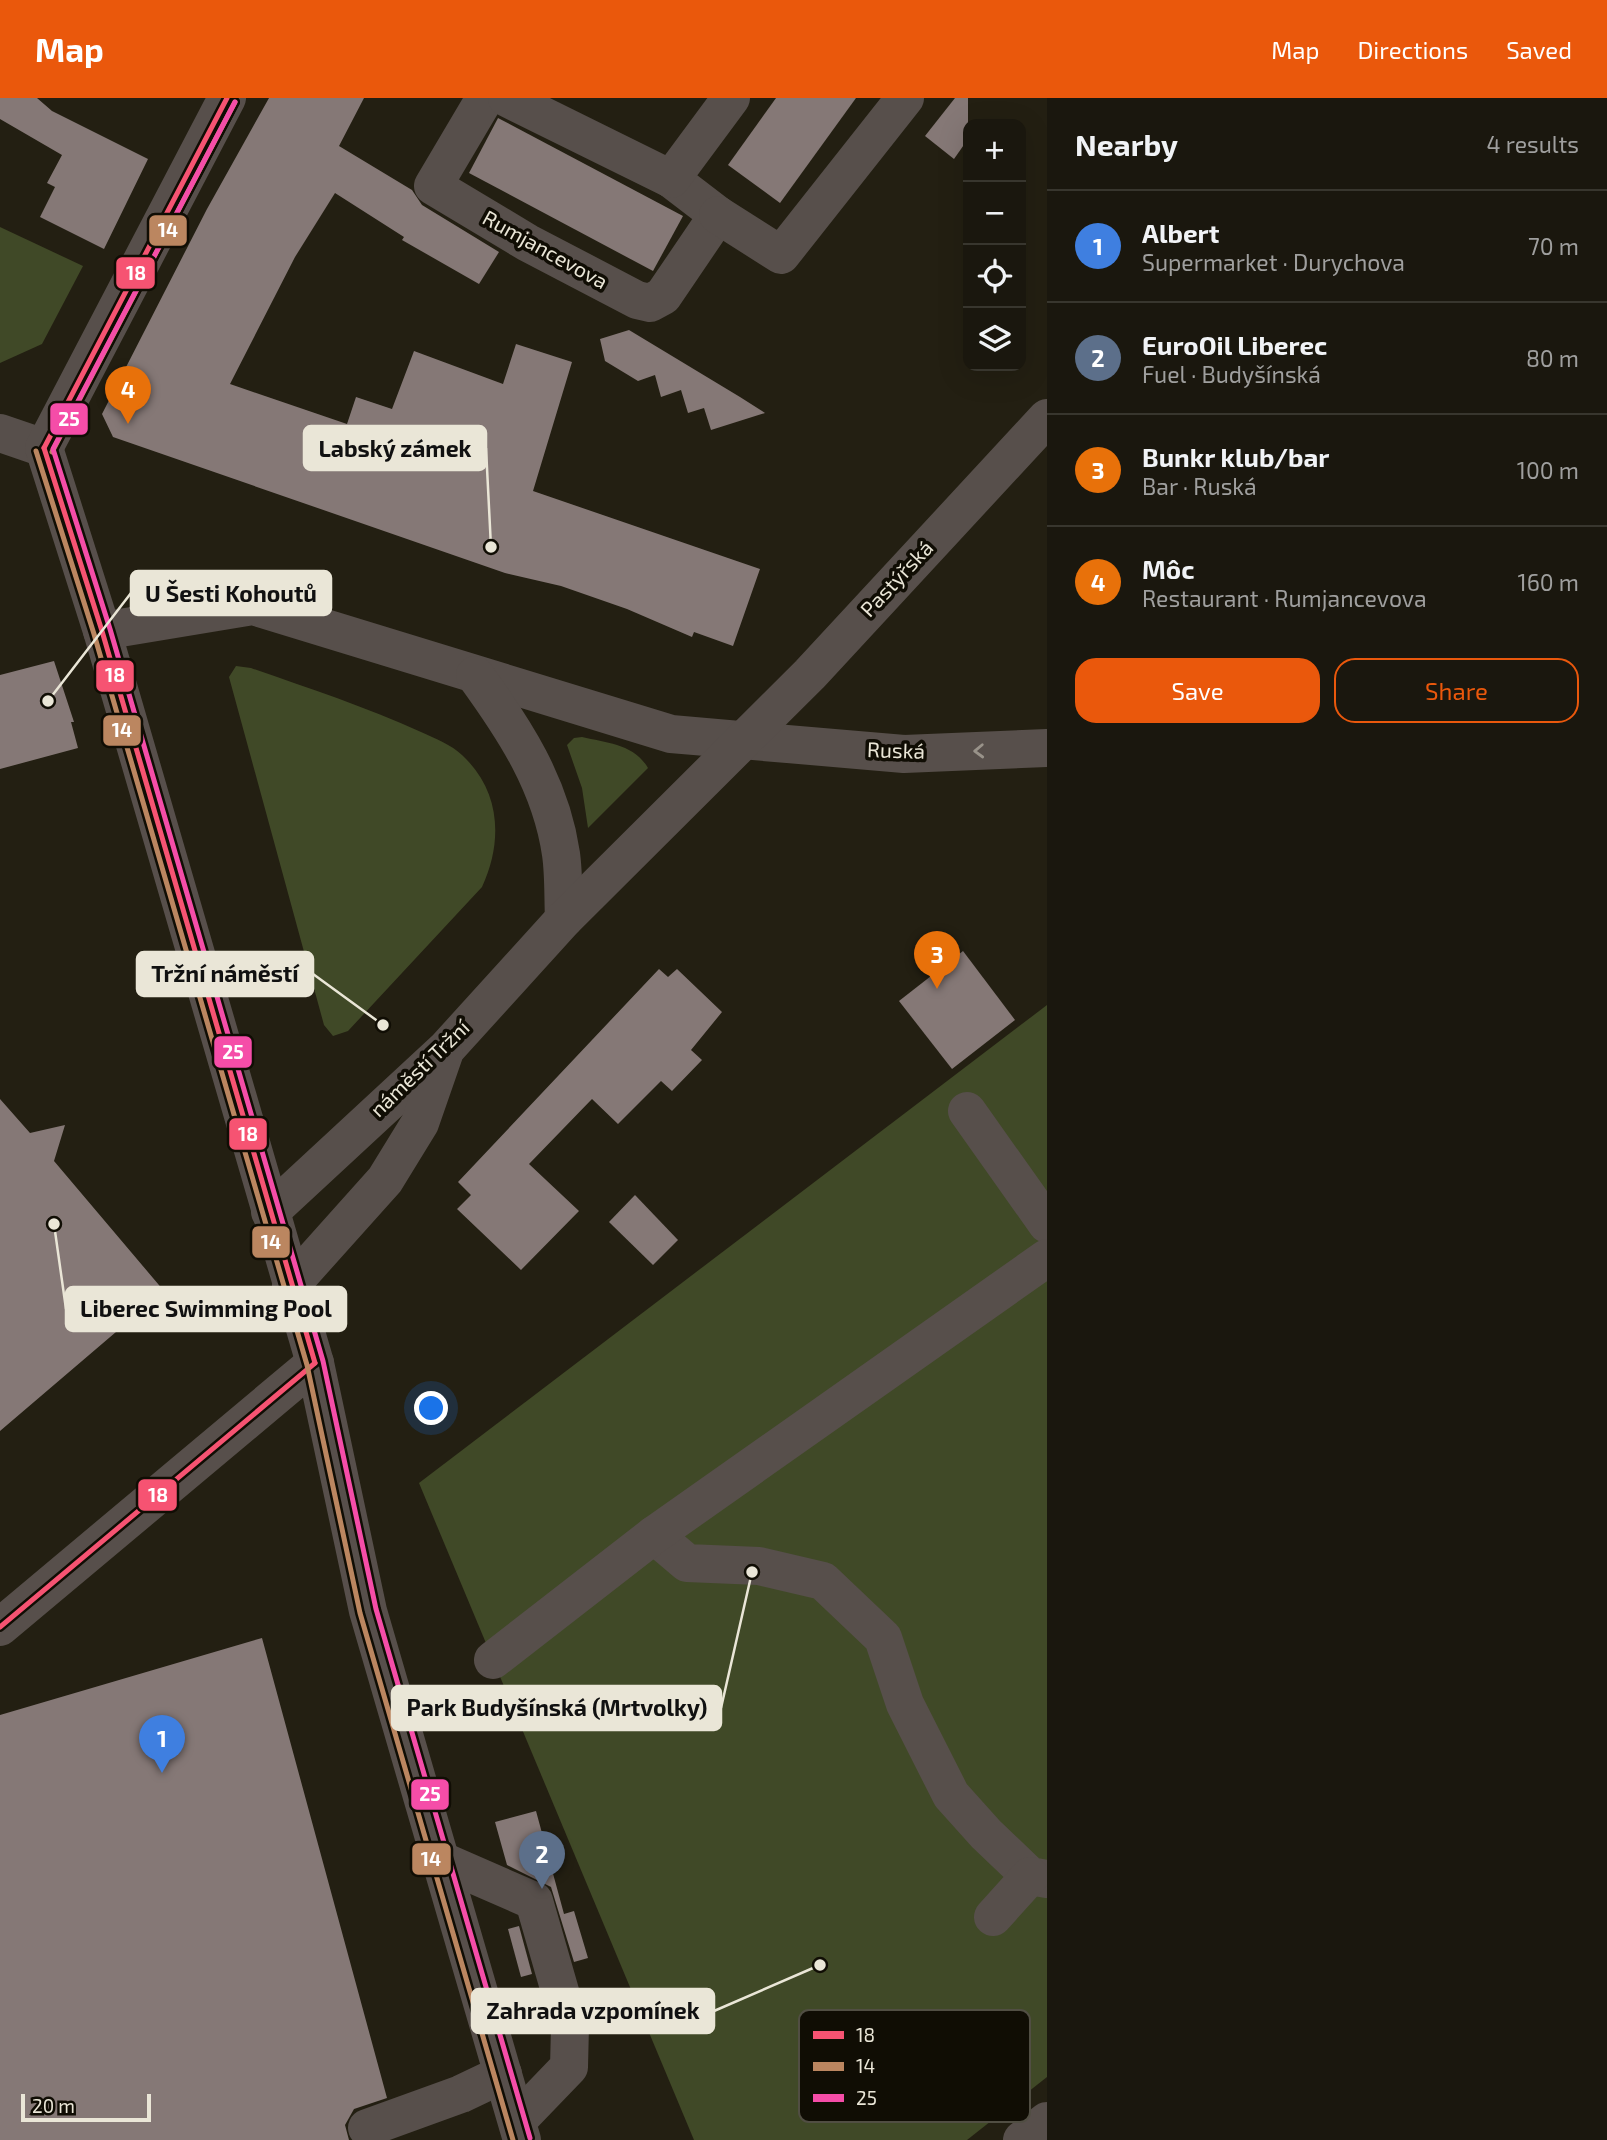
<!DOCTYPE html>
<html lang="en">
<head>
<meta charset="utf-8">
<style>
  :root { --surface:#1a170e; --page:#27241c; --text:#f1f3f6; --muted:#9f9f9e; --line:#38362e; --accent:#ea580c }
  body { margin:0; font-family:"Exo 2",sans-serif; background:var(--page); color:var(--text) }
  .controls { position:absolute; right:21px; top:21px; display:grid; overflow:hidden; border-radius:14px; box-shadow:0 7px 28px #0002 }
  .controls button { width:63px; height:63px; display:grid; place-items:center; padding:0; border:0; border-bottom:2px solid var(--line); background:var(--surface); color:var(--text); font:35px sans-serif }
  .scale { position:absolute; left:21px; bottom:18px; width:130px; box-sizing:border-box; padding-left:7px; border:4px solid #eae6d7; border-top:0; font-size:19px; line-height:24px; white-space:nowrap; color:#eae6d7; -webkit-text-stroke:5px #100d04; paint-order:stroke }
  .you { position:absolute; left:432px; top:1311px; width:24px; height:24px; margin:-18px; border:5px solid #fff; border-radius:50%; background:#1a73e8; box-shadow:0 0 0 10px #1a73e833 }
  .badge { display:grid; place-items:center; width:46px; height:46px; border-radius:50%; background:var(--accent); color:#fff; font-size:23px; font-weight:700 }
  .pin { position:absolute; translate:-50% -58px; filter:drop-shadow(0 2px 4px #0008) }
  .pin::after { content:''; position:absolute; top:37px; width:24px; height:21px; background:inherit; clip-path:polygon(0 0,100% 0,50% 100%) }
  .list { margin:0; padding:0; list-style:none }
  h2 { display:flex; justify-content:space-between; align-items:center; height:91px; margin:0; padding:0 28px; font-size:30px }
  h2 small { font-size:23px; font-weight:400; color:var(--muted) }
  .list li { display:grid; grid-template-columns:46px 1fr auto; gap:21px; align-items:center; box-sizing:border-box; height:112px; padding:0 28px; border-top:2px solid var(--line) }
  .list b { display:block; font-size:26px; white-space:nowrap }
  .list p { margin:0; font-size:23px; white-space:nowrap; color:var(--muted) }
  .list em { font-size:23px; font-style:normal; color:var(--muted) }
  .actions { display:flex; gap:14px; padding:21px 28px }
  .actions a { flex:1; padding:16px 0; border:2px solid var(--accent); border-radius:21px; text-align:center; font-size:24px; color:var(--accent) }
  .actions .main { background:var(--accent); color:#fff }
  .icon { flex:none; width:38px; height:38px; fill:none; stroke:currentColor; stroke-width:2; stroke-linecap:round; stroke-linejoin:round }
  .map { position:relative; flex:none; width:1047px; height:2042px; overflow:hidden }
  header { display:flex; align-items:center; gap:42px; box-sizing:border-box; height:98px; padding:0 35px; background:var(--accent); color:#fff }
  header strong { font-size:33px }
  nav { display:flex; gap:38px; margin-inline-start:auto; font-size:24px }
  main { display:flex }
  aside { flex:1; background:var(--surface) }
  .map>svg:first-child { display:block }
  .green { fill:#404927 }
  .building { fill:#857876 }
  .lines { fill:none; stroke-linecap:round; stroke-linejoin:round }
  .minor { stroke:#574f4b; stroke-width:38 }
  .bus-1-casing { stroke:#100d04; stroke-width:10 }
  .bus-2-casing { stroke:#100d04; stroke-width:10 }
  .bus-3-casing { stroke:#100d04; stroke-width:10 }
  .bus-1 { stroke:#f65372; stroke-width:5 }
  .bus-2 { stroke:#bb8660; stroke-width:5 }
  .bus-3 { stroke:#f54da8; stroke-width:5 }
  .oneway { stroke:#99938a }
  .labels { text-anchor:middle; stroke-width:7; stroke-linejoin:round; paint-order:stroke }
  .street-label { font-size:21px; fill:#eae6d7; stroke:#100d04 }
  .key { fill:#100d04; stroke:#514e43; stroke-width:2 }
  .key-label { font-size:19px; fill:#eae6d7 }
  .leader { fill:none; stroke:#eae6d7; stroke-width:2.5 }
  .callout-dot { fill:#eae6d7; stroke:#100d04; stroke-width:2.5 }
  .callout { fill:#eae6d7; stroke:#eae6d7; stroke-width:2.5 }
  .callout-label { font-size:23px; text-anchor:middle; font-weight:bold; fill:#111 }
  .line-badge { stroke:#100d04; stroke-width:2.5 }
  .badge-label { font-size:19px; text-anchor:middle; font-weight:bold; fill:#fff }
</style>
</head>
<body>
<header>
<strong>Map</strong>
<nav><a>Map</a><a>Directions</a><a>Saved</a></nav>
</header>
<main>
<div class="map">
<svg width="1047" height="2042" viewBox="0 0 1047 2042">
  <rect width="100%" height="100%" fill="#231f12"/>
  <!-- green -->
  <g class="green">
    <polygon points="0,129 83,168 42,246 0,265"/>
    <path d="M236 568 251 570C308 590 366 609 421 634 434 640 452 647 462 657 501 693 503 744 482 789L348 933 333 938 324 927 229 579Z"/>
    <path d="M582 639C607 645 634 646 648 670L588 730 582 690 567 647 574 640Z"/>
    <polygon points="1047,907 1047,1979 967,2042 694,2042 419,1385"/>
  </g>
  <!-- building -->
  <g class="building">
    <polygon points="0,0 37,0 52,13 148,61 104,151 40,119 55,89 47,85 62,57 0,21"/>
    <polygon points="269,0 364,0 339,48 412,92 422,107 499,154 479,186 402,142 404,139 335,95 295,159 230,286 347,326 356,299 392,311 414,253 503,286 516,246 572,264 533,393 760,471 733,548 694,534 692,539 627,511 561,488 505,475 113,339 102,316 207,111"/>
    <polygon points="776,0 856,0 780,105 728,67"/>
    <polygon points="955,0 968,0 968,41 954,61 925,38"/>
    <polygon points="498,20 683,118 653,173 469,75"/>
    <polygon points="629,232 740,299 765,315 711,332 704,310 688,315 681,292 661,299 655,277 638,283 605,263 600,241"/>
    <polygon points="54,563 74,624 71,624 78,650 0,671 0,577"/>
    <polygon points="963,853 1015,922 952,971 899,903"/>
    <polygon points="659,871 668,879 677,871 722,914 691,952 702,962 672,993 661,983 618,1026 592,1001 529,1066 579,1113 521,1172 457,1111 471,1097 458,1084"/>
    <polygon points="0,1001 30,1035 65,1027 54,1063 164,1193 0,1333"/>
    <polygon points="635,1097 678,1142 653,1167 609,1124"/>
    <polygon points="262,1540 387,2000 354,2011 345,2027 349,2042 0,2042 0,1617"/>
    <polygon points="536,1713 564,1816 574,1813 588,1860 574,1864 551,1789 507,1767 495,1724"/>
    <polygon points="519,1828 532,1876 521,1879 508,1831"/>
  </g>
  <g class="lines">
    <!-- minor -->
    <g class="minor">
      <polyline points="485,0 433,88 528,145 637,202 650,205 663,198 718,117 671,81"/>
      <polyline points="507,0 671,81 731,0"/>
      <polyline points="718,117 781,157 905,0"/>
      <polyline points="0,335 44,350"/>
      <polyline points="44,350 102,533 315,1265 368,1513 522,2042"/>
      <polyline points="44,350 227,0"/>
      <polyline points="102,533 253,508 671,636 904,656 1047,650"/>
      <path d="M475 577C515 632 551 687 561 756 564 777 563 799 564 821"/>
      <polyline points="967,1013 1047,1126"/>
      <polyline points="270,1114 446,951 564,821 810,576 1047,320"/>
      <polyline points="291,1187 385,1082 420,1025 444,956"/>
      <polyline points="654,1437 687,1465 759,1468 823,1483 883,1540 905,1606 951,1697 986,1736 1030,1778 1047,1781"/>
      <polyline points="0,1529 315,1265"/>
      <polyline points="493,1562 654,1437 1047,1160"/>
      <polyline points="440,1762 534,1803 570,1928 569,1969 517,2023"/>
      <polyline points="993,1819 1030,1778"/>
      <polyline points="367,2030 461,1996 503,1976"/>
      <polyline points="1022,2042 1047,2023"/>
    </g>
    <defs>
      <g id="bus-1">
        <polyline points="44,350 102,533 315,1265"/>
        <polyline points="44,350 227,0"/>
        <polyline points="0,1529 315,1265"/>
      </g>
      <g id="bus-2">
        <polyline points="36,353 94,536 307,1267 360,1515 513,2042"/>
        <polyline points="52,354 235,4"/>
      </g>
      <polyline id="bus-3" points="235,4 53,351 110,531 323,1263 376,1511 530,2040"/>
    </defs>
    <!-- bus-1 casing -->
    <use href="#bus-1" class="bus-1-casing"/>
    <!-- bus-2 casing -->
    <use href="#bus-2" class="bus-2-casing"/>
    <!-- bus-3 casing -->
    <use href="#bus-3" class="bus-3-casing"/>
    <!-- bus-1 -->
    <use href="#bus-1" class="bus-1"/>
    <!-- bus-2 -->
    <use href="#bus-2" class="bus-2"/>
    <!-- bus-3 -->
    <use href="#bus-3" class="bus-3"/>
  </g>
  <!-- one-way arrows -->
  <defs><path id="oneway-chevron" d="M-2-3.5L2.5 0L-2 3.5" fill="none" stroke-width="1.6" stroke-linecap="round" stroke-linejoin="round" transform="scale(1.75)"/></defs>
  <use class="oneway" href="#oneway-chevron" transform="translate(979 653) rotate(178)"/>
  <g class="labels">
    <!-- street labels -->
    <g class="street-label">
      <text transform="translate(545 152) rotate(29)" y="7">Rumjancevova</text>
      <text transform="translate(897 481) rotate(-47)" y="7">Pastýřská</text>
      <text transform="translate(896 653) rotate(2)" y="7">Ruská</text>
      <text transform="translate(420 971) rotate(-44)" y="7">náměstí Tržní</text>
    </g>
  </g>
  <!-- legend -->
  <rect x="799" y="1912" width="231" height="112" rx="10" class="key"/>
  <rect x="813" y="1933" width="31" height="8" fill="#f65372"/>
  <rect x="813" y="1964" width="31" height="9" fill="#bb8660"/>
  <rect x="813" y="1996" width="31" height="8" fill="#f54da8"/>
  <g class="key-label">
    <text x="856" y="1944">18</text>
    <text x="856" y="1975">14</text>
    <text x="856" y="2007">25</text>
  </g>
  <!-- callouts -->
  <path class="leader" d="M491 449L486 350M48 603L131 495M383 927L313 876M54 1126L66 1211M752 1474L721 1610M820 1867L714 1913"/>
  <g class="callout-dot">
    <circle cx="491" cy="449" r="7"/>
    <circle cx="48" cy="603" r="7"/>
    <circle cx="383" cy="927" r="7"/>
    <circle cx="54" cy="1126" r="7"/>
    <circle cx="752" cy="1474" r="7"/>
    <circle cx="820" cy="1867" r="7"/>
  </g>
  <g class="callout">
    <rect x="304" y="328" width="182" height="44" rx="7"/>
    <rect x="131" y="473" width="200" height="44" rx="7"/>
    <rect x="137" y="854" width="176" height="44" rx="7"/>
    <rect x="66" y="1189" width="280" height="44" rx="7"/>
    <rect x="392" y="1588" width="329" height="44" rx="7"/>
    <rect x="472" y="1891" width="242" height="44" rx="7"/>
  </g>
  <g class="callout-label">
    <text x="395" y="359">Labský zámek</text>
    <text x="231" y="504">U Šesti Kohoutů</text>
    <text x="225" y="884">Tržní náměstí</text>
    <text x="206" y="1219">Liberec Swimming Pool</text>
    <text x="557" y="1618">Park Budyšínská (Mrtvolky)</text>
    <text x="593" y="1921">Zahrada vzpomínek</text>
  </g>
  <g class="line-badge">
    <rect x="148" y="116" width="40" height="33" rx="7" fill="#bb8660"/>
    <rect x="115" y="158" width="41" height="34" rx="7" fill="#f65372"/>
    <rect x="49" y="304" width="40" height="34" rx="7" fill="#f54da8"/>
    <rect x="95" y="561" width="40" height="34" rx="7" fill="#f65372"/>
    <rect x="102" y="616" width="40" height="33" rx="7" fill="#bb8660"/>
    <rect x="213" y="937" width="40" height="34" rx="7" fill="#f54da8"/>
    <rect x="228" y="1019" width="40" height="34" rx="7" fill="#f65372"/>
    <rect x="251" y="1127" width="40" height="34" rx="7" fill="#bb8660"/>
    <rect x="137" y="1380" width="41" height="34" rx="7" fill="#f65372"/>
    <rect x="410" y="1680" width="40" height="33" rx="7" fill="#f54da8"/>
    <rect x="411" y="1744" width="41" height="34" rx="7" fill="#bb8660"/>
  </g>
  <g class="badge-label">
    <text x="168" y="139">14</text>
    <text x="136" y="182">18</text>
    <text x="69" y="328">25</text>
    <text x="115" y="584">18</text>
    <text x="122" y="639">14</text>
    <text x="233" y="961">25</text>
    <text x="248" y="1043">18</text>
    <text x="271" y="1151">14</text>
    <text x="158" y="1404">18</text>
    <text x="430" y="1703">25</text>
    <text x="431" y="1768">14</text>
  </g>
</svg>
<div class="controls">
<button>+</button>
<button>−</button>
<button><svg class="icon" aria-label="locate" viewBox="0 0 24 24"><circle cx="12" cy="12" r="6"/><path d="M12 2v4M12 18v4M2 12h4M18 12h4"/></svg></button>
<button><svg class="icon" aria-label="layers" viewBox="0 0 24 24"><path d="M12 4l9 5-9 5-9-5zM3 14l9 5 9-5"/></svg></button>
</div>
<div class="scale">20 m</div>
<div class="you"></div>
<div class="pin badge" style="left:162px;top:1675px;background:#3f7fe0">1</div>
<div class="pin badge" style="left:542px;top:1791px;background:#5c6f8a">2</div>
<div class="pin badge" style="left:937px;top:891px;background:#e8710a">3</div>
<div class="pin badge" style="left:128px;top:326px;background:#e8710a">4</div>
</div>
<aside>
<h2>Nearby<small>4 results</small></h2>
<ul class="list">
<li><span class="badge" style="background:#3f7fe0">1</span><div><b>Albert</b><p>Supermarket · Durychova</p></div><em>70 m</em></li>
<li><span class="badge" style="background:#5c6f8a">2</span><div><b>EuroOil Liberec</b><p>Fuel · Budyšínská</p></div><em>80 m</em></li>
<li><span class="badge" style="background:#e8710a">3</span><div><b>Bunkr klub/bar</b><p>Bar · Ruská</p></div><em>100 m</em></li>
<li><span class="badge" style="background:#e8710a">4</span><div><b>Môc</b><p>Restaurant · Rumjancevova</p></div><em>160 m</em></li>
</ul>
<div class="actions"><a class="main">Save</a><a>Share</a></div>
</aside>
</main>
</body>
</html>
